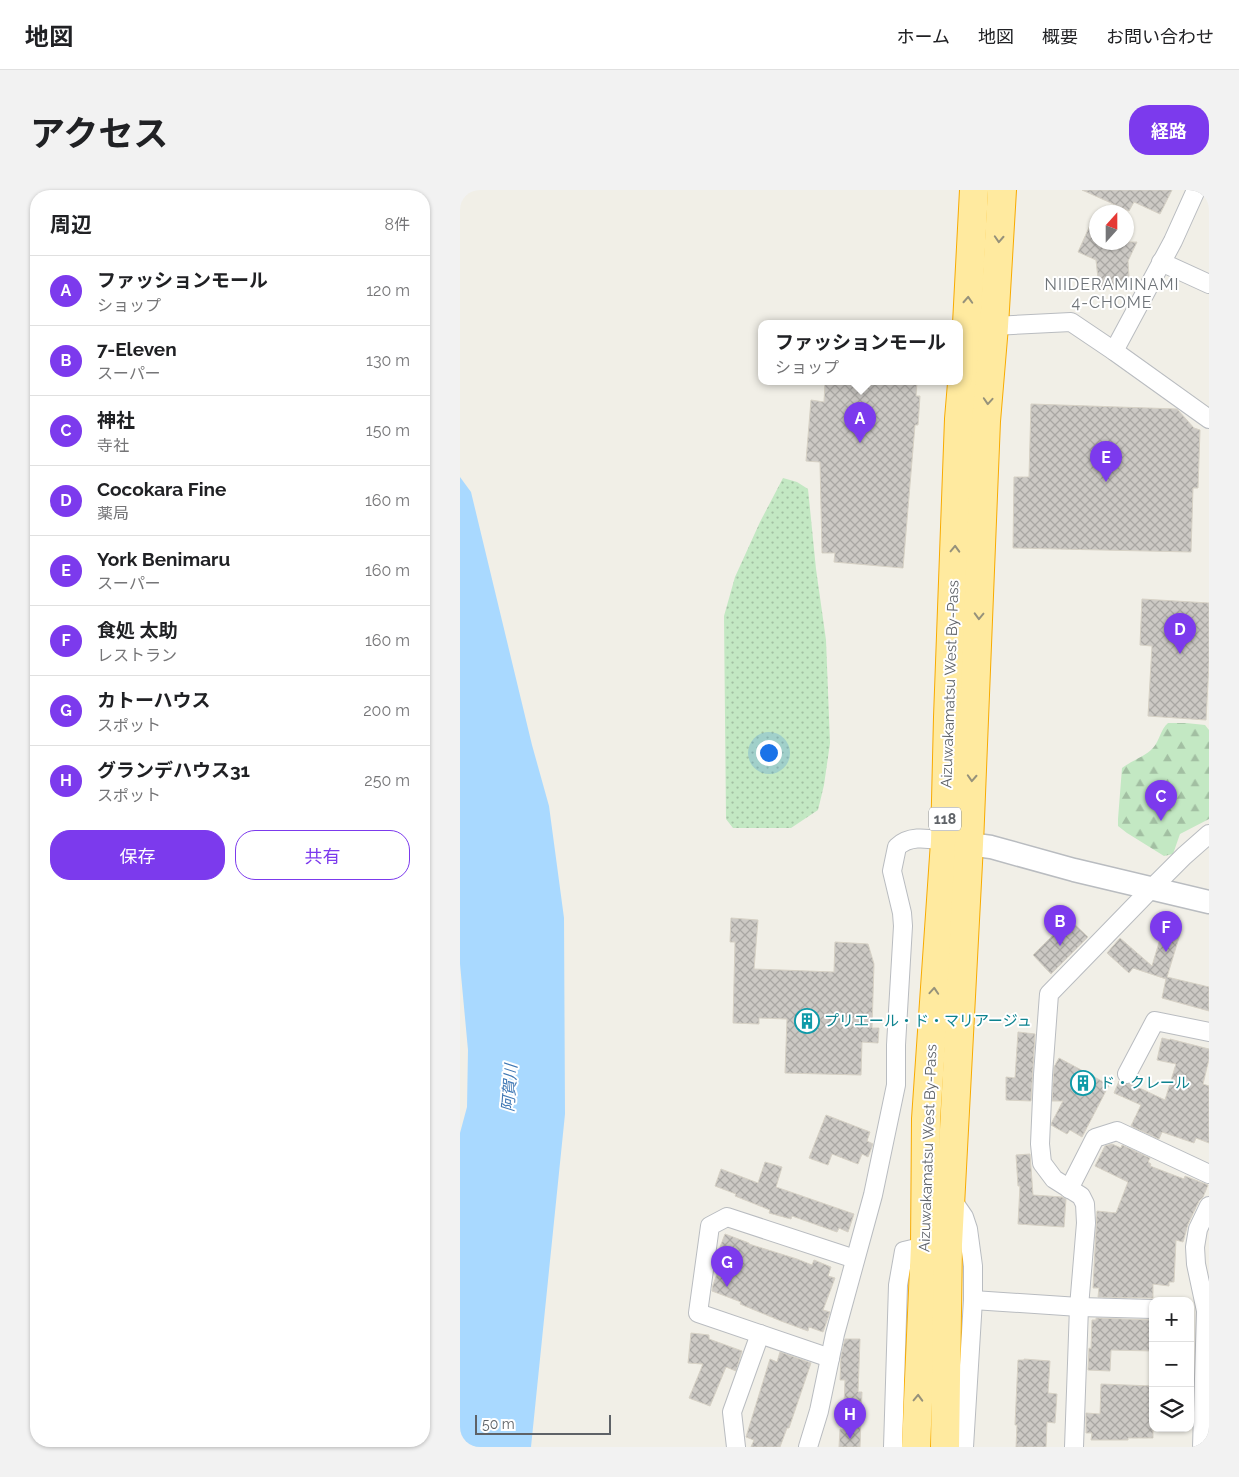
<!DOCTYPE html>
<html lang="ja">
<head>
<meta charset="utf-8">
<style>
  :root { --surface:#fff; --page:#f2f2f2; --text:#202124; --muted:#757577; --line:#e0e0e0; --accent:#7c3aed }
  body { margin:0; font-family:Raleway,"Noto Sans JP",sans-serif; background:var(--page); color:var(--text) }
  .controls { position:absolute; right:15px; bottom:15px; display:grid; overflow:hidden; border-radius:10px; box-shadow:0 1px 4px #0004 }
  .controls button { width:45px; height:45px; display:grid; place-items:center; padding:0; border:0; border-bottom:1px solid var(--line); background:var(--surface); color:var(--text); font:25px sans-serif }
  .compass { position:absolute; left:629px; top:15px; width:45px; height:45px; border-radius:50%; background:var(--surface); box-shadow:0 1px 4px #0004; rotate:21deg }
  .scale { position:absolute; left:15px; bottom:12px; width:136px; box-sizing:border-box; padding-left:5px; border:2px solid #5e6267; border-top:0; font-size:14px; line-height:18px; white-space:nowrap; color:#5e6267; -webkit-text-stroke:4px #fff; paint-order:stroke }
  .you { position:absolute; left:308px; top:562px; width:18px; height:18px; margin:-12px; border:4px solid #fff; border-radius:50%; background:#1a73e8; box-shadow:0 0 0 8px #1a73e833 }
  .badge { display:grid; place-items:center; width:32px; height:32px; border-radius:50%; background:var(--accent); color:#fff; font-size:16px; font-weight:700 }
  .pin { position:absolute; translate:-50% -41px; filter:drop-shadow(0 1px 2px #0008) }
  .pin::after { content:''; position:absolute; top:26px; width:18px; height:15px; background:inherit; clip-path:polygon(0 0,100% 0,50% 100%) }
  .popup { position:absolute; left:298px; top:130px; width:205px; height:65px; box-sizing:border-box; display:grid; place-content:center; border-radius:10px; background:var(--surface); filter:drop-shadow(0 1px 4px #0005); font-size:16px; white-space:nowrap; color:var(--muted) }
  .popup b { font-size:19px; color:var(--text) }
  .popup::after { content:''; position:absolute; left:50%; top:100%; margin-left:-10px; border:10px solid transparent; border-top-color:var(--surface) }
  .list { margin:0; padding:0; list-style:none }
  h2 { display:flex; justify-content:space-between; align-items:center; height:65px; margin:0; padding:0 20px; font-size:21px }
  h2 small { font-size:16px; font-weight:400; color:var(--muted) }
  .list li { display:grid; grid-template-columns:32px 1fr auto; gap:15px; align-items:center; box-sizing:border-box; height:70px; padding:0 20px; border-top:1px solid var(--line) }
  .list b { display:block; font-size:19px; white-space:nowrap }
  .list p { margin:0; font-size:16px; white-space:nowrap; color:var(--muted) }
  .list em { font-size:16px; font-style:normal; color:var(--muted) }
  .actions { display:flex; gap:10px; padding:15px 20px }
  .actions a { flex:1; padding:11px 0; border:1px solid var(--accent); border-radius:20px; text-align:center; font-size:18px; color:var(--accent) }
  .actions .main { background:var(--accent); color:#fff }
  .icon { flex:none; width:28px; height:28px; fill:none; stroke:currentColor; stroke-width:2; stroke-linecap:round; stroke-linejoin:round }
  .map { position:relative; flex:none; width:749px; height:1257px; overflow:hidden; border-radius:20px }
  header { display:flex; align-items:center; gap:30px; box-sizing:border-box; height:70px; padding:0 25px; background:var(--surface); border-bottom:1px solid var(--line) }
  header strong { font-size:24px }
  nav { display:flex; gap:28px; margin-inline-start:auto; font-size:18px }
  .intro { display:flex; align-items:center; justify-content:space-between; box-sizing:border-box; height:120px; padding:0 30px }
  h1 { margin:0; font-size:35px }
  .button { padding:12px 22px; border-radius:20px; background:var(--accent); color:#fff; font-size:18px; font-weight:700 }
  main { display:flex; gap:30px; padding:0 30px }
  aside { flex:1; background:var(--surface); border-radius:20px; box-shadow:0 1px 4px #0004 }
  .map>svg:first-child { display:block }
  .grass { fill:url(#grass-dots) }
  .forest { fill:url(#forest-firs) }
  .water { fill:#a9d9ff }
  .building { fill:url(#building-cross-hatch); stroke:#d6d1c5 }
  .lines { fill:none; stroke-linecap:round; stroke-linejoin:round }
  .minor-casing { stroke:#b9bcc0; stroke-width:20 }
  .tertiary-casing { stroke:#b9bcc0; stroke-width:25 }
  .trunk-casing { stroke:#f8ab00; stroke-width:30 }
  .minor { stroke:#fff; stroke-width:18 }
  .tertiary { stroke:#fff; stroke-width:22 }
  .trunk { stroke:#ffea9f; stroke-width:28 }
  .oneway { stroke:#96927b }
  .labels { text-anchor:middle; stroke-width:4; stroke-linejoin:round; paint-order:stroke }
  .shield { fill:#fff; stroke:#8e9195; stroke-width:1 }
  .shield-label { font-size:14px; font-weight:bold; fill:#5e6267 }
  .street-label { font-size:15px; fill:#5e6267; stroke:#fff }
  .culture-label { font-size:15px; fill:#0d838f; stroke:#fff; text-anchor:start }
  .neighbourhood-label { font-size:16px; letter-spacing:1px; fill:#6f7479; stroke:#fff }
  .water-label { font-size:16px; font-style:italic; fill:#4179b5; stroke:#fff }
</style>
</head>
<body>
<header>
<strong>地図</strong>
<nav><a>ホーム</a><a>地図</a><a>概要</a><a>お問い合わせ</a></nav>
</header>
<div class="intro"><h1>アクセス</h1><a class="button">経路</a></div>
<main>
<aside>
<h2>周辺<small>8件</small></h2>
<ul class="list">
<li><span class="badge">A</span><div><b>ファッションモール</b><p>ショップ</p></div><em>120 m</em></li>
<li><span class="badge">B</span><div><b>7-Eleven</b><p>スーパー</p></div><em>130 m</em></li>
<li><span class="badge">C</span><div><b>神社</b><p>寺社</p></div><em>150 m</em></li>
<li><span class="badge">D</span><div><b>Cocokara Fine</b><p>薬局</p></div><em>160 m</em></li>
<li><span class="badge">E</span><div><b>York Benimaru</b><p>スーパー</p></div><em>160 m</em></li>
<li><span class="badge">F</span><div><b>食処 太助</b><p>レストラン</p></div><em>160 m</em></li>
<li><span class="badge">G</span><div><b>カトーハウス</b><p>スポット</p></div><em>200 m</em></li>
<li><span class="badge">H</span><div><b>グランデハウス31</b><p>スポット</p></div><em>250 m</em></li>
</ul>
<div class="actions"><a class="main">保存</a><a>共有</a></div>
</aside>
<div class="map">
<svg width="749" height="1257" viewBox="0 0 749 1257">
  <defs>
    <pattern id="grass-dots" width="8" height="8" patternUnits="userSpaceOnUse" patternTransform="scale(1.25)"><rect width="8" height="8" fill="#c3e8c3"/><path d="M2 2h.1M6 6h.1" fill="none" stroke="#a2bfa2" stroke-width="1.8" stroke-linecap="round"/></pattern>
    <pattern id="forest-firs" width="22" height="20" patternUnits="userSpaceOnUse" patternTransform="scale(1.25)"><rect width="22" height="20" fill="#c3e8c3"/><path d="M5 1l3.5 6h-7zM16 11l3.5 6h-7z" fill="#a2bfa2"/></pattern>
    <pattern id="building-cross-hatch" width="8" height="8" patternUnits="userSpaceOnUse" patternTransform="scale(1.25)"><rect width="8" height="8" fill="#ccc9c4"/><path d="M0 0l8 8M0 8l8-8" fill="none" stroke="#a9a7a3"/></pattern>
  </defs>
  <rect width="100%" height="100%" fill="#f1efe7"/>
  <!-- grass -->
  <polygon class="grass" points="323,288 337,292 348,299 356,379 366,450 370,553 364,595 358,620 331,638 273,638 266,629 264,426 275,387 300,332"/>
  <!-- forest -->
  <path class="forest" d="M708 533H726L745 535 749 540V629L720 644 713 664 704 666 667 643 658 636V629L662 578C671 571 686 566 693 558 700 550 700 540 708 533Z"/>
  <!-- water -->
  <polygon class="water" points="0,287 11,302 72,555 89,616 104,728 105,924 71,1257 0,1257 0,943 7,917 8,860 0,774"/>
  <!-- building -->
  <g class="building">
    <polygon points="622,0 712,0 700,24 674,12 669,21"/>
    <polygon points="636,22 636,52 677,52 668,71 669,87 666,88 666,96 639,98 636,70 618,62"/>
    <polygon points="365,192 457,192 456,206 460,206 458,235 455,235 443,378 374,372 375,363 362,363 360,272 346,271 351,210 364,212"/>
    <polygon points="571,214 717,219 734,238 740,240 738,298 733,298 731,362 553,358 554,287 569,287"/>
    <polygon points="682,409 749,413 749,473 746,530 688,526 692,456 680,455"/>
    <polygon points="271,728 298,730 294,779 374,782 375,752 408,754 414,774 412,838 419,838 418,853 402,852 401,885 325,883 327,829 299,828 299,834 273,833 275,752 270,752"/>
    <polygon points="609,729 628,747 591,784 573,765"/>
    <polygon points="703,739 720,744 707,787 749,797 749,821 702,808 706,789 673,778 669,783 647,763 660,748 692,776"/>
    <polygon points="558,842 575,844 571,911 546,910 546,887 555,888"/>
    <polygon points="702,848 710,850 710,849 749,859 749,869 743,894 749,896 749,953 736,948 734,953 702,942 699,949 671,936 681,915 654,903 659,891 662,894 671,894 705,910 716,874 697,870"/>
    <polygon points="599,868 649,895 622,947 610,940 607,944 591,935 592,932 603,911 592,911 594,877"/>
    <polygon points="366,925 410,942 407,951 413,954 408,967 402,964 398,974 372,964 368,975 349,968"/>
    <polygon points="652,954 661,958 662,955 690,968 688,972 691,974 690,976 724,989 725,986 748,995 743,1007 739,1011 728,1034 723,1052 716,1050 714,1092 709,1092 709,1096 693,1094 693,1108 638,1107 639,1098 633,1098 637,1021 656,1023 668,992 635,976 645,956"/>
    <polygon points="570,964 573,1005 602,1007 606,1009 604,1037 558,1034 560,996 558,996 556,965"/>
    <polygon points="305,972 322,977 316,997 394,1024 388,1042 379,1038 377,1042 332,1026 331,1029 309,1023 310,1020 275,1006 276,1004 255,996 261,979 298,993"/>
    <polygon points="265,1044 289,1053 289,1054 337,1069 352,1075 354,1070 371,1077 368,1086 375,1088 363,1120 370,1122 363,1142 349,1137 348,1141 321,1131 280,1114 281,1112 252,1101 253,1095 263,1067 257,1065"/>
    <polygon points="636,1128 693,1130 693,1161 651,1160 650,1181 628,1180 629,1158 631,1159 632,1130 636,1130"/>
    <polygon points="231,1143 249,1145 249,1149 282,1161 276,1181 266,1177 250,1216 229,1208 243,1174 228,1173"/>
    <polygon points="385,1149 400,1149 398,1202 402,1202 400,1257 379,1257 380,1239 383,1240 385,1190 380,1190 381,1166"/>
    <polygon points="320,1162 351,1173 329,1238 327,1238 320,1257 291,1257 294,1250 286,1247 310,1169 317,1172"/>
    <polygon points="564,1169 590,1171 588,1203 597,1204 595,1233 587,1232 586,1257 556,1257 557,1235 555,1235 558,1170 564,1170"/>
    <polygon points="641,1194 693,1196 693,1248 668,1248 668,1250 631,1250 632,1243 626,1243 626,1223 640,1224"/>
  </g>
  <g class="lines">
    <defs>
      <g id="minor">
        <polyline points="701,72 749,94"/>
        <polyline points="534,136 611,132 654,161 749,229"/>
        <polyline points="654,161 713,51 736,0"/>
        <polyline points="667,884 695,831 749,842"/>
        <polyline points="609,999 635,948 657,941 749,984"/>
        <polyline points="491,1008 504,1027 508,1039 513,1076 513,1110 504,1257"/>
        <polyline points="513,1110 619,1117 693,1119"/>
        <polyline points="370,1168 238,1123 250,1036 267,1027 395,1069"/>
        <polyline points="276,1257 272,1222 300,1144"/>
        <path d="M348 1257 359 1221 375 1144 413 1005 436 895V855L443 736 442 723 432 681 437 657C453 642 475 651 495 652"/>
        <polyline points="433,1257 438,1095 444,1061 465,1056"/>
        <polyline points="614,1257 619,1117 626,1033 625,1014 621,1006 594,989 582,973 580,954 583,885 589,804 691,699 724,666 749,644"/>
        <polyline points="742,1257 746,1121 736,1074 735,1057 738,1039 749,1016"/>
      </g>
      <polyline id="tertiary" points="509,654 531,657 614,680 749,712"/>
      <g id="trunk">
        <polyline points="456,1257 465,1056 466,929 485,652 488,527 499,229 507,134 514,0"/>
        <polyline points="485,1257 488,1054 509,654 526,231 534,136 542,0"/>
      </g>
    </defs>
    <!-- minor casing -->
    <use href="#minor" class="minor-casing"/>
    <!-- tertiary casing -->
    <use href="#tertiary" class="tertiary-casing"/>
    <!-- trunk casing -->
    <use href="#trunk" class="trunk-casing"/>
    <!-- minor -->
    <use href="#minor" class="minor"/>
    <!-- tertiary -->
    <use href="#tertiary" class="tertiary"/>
    <!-- trunk -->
    <use href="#trunk" class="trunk"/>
  </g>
  <!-- one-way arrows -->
  <defs><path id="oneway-chevron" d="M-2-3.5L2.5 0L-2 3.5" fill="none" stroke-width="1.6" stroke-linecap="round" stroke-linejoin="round" transform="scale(1.25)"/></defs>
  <g class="oneway">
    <use href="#oneway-chevron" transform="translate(539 49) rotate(93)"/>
    <use href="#oneway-chevron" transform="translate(508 110) rotate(-87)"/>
    <use href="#oneway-chevron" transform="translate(528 211) rotate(94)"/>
    <use href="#oneway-chevron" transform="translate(495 359) rotate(-88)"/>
    <use href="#oneway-chevron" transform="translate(519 426) rotate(92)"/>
    <use href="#oneway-chevron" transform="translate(512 588) rotate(93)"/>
    <use href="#oneway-chevron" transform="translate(474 801) rotate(-86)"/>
    <use href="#oneway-chevron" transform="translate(458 1208) rotate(-88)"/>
  </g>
  <!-- icons -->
  <defs>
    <symbol id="building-ring" viewBox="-11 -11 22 22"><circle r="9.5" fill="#fff" stroke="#0f9aa8" stroke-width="1.5"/><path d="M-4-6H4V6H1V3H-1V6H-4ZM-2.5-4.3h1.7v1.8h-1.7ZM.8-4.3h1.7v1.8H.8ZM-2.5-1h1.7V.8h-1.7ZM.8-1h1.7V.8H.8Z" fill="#0f9aa8"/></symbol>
  </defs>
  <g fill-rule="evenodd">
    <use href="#building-ring" x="333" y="817" width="28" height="28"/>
    <use href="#building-ring" x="609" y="879" width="28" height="28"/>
  </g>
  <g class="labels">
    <!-- shield labels -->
    <rect class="shield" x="469" y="617.5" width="32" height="23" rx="4"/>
    <g class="shield-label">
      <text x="485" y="634">118</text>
    </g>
    <!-- street labels -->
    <g class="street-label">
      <text transform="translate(490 494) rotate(-88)" y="5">Aizuwakamatsu West By-Pass</text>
      <text transform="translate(468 958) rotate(-88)" y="5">Aizuwakamatsu West By-Pass</text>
    </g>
    <!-- culture labels -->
    <g class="culture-label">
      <text x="364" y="836">プリエール・ド・マリアージュ</text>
      <text x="640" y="898">ド・クレール</text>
    </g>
    <!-- neighbourhood labels -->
    <g class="neighbourhood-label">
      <text x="652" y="100">NIIDERAMINAMI<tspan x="652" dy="18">4-CHOME</tspan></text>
    </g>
    <!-- water labels -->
    <g class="water-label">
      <text transform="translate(49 898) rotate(-86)" y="6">阿賀川</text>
    </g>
  </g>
</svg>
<div class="controls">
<button>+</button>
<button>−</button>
<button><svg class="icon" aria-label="layers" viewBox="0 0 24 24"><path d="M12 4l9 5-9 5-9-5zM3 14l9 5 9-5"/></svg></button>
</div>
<svg class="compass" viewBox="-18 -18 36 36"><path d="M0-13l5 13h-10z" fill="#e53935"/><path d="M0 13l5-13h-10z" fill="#757577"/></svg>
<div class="scale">50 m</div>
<div class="you"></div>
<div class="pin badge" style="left:400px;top:253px">A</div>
<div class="popup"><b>ファッションモール</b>ショップ</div>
<div class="pin badge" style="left:600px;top:756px">B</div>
<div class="pin badge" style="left:701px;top:631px">C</div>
<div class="pin badge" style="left:720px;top:464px">D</div>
<div class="pin badge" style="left:646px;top:292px">E</div>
<div class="pin badge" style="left:706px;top:762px">F</div>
<div class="pin badge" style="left:267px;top:1097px">G</div>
<div class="pin badge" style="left:390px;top:1249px">H</div>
</div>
</main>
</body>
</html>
